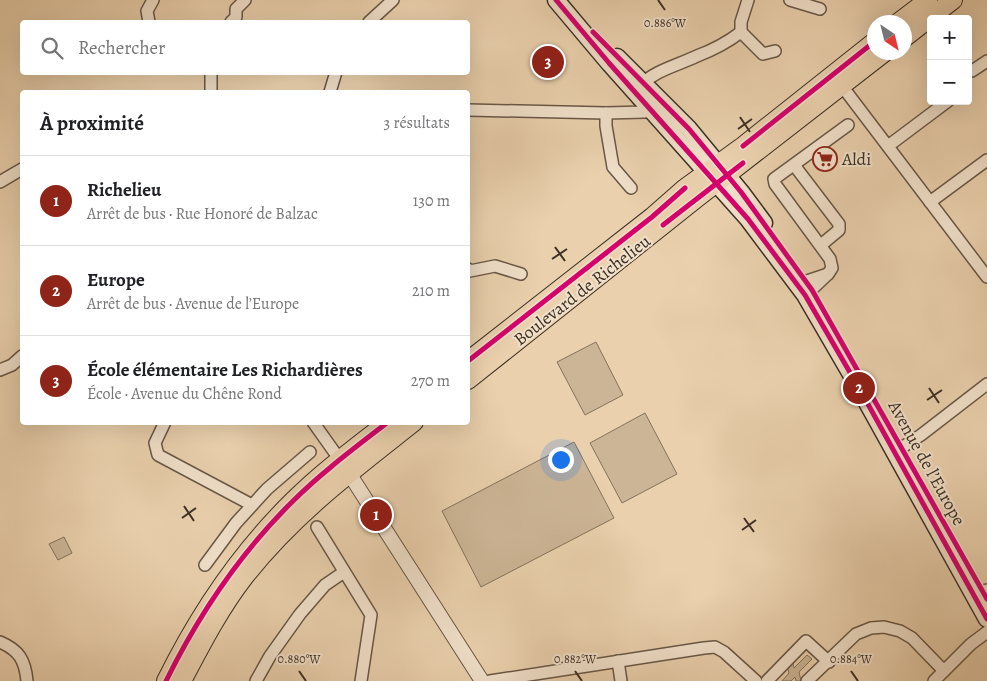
<!DOCTYPE html>
<html lang="fr">
<head>
<meta charset="utf-8">
<style>
  :root { --surface:#fff; --page:#f2f2f2; --text:#202124; --muted:#757577; --line:#e0e0e0; --accent:#8f2418 }
  body { margin:0; font-family:Alegreya,serif; background:var(--page); color:var(--text) }
  .controls { position:absolute; right:15px; top:15px; display:grid; overflow:hidden; border-radius:5px; box-shadow:0 5px 20px #0002 }
  .controls button { width:45px; height:45px; display:grid; place-items:center; padding:0; border:0; border-bottom:1px solid var(--line); background:var(--surface); color:var(--text); font:25px sans-serif }
  .compass { position:absolute; left:867px; top:15px; width:45px; height:45px; border-radius:50%; background:var(--surface); box-shadow:0 5px 20px #0002; rotate:145deg }
  .you { position:absolute; left:560px; top:459px; width:18px; height:18px; margin:-12px; border:4px solid #fff; border-radius:50%; background:#1a73e8; box-shadow:0 0 0 8px #1a73e833 }
  .badge { display:grid; place-items:center; width:32px; height:32px; border-radius:50%; background:var(--accent); color:#fff; font-size:16px; font-weight:700 }
  .pin { position:absolute; translate:-50% -50%; border:2px solid #fff; box-shadow:0 1px 5px #0006 }
  .list { margin:0; padding:0; list-style:none }
  h2 { display:flex; justify-content:space-between; align-items:center; height:65px; margin:0; padding:0 20px; font-size:21px }
  h2 small { font-size:16px; font-weight:400; color:var(--muted) }
  .list li { display:grid; grid-template-columns:32px 1fr auto; gap:15px; align-items:center; box-sizing:border-box; height:90px; padding:0 20px; border-top:1px solid var(--line) }
  .list b { display:block; font-size:19px; white-space:nowrap }
  .list p { margin:0; font-size:16px; white-space:nowrap; color:var(--muted) }
  .list em { font-size:16px; font-style:normal; color:var(--muted) }
  .icon { flex:none; width:28px; height:28px; fill:none; stroke:currentColor; stroke-width:2; stroke-linecap:round; stroke-linejoin:round }
  .map { position:relative; flex:none; width:987px; height:681px; overflow:hidden }
  .search { position:absolute; background:var(--surface); box-shadow:0 5px 20px #0002; left:20px; top:20px; width:450px; height:55px; display:flex; align-items:center; gap:12px; box-sizing:border-box; padding:0 18px; border-radius:5px; color:var(--muted); font-size:19px }
  .panel { position:absolute; background:var(--surface); box-shadow:0 5px 20px #0002; left:20px; top:90px; width:450px; height:335px; border-radius:5px }
  .map>svg:first-child { display:block }
  .green { fill:#ccb596; stroke:#84725c }
  .lines { fill:none; stroke-linecap:round; stroke-linejoin:round }
  .minor-casing { stroke:#685746; stroke-width:14 }
  .tertiary-casing { stroke:#685746; stroke-width:16 }
  .secondary-casing { stroke:#3c2f23; stroke-width:19 }
  .primary-casing { stroke:#3c2f23; stroke-width:20 }
  .minor { stroke:#f1e0ca; stroke-width:11 }
  .tertiary { stroke:#f1e0ca; stroke-width:14 }
  .secondary { stroke:#f1e0ca; stroke-width:16 }
  .primary { stroke:#ead0ad; stroke-width:18 }
  .cycleway-casing { stroke:#f1e0ca; stroke-width:8 }
  .cycleway { stroke:#d6006c; stroke-width:5 }
  .ticks { fill:none; stroke:#3c2f23; stroke-width:2 }
  .labels { text-anchor:middle; stroke-width:4; stroke-linejoin:round; paint-order:stroke }
  .poi-label { font-size:18px; fill:#3c2f23; stroke:#f1e0ca; text-anchor:start }
  .street-label { font-size:18px; fill:#3c2f23; stroke:#f1e0ca }
  .ticks-label { font-size:12px; text-anchor:middle; fill:#3c2f23; stroke:#f1e0ca; stroke-width:4; stroke-linejoin:round; paint-order:stroke }
</style>
</head>
<body>
<div class="map">
<svg width="987" height="681" viewBox="0 0 987 681">
  <rect width="100%" height="100%" fill="#ead0ad"/>
  <filter id="stains"><feTurbulence type="fractalNoise" baseFrequency=".004" numOctaves="4"/><feColorMatrix values="0 0 0 0 .2 0 0 0 0 .09 0 0 0 0 .02 0 0 0 .5 -.17"/></filter>
  <radialGradient id="worn" r=".72"><stop offset=".6" stop-color="#630" stop-opacity="0"/><stop offset="1" stop-color="#630" stop-opacity=".3"/></radialGradient>
  <!-- green -->
  <g class="green">
    <polygon points="596,342 623,395 585,415 557,362"/>
    <polygon points="645,413 677,474 622,503 590,443"/>
    <polygon points="574,442 614,518 481,587 442,511"/>
    <polygon points="64,537 72,553 58,560 49,544"/>
    <polygon points="807,655 812,659 799,672 801,681 796,681 795,677 791,681 782,681 789,673 787,665 792,660 794,668"/>
  </g>
  <g class="lines">
    <defs>
      <g id="minor">
        <polyline points="790,0 820,9"/>
        <polyline points="149,22 147,11 153,0"/>
        <polyline points="231,22 236,17 236,9 245,0"/>
        <polyline points="369,22 393,0"/>
        <polyline points="741,32 741,22 748,0"/>
        <polyline points="968,70 972,71 987,61"/>
        <polyline points="211,72 211,92"/>
        <path d="M639 86C656 70 676 66 697 56 713 50 728 42 741 32L763 54 775 51"/>
        <polyline points="842,86 987,277"/>
        <polyline points="330,92 336,72"/>
        <polyline points="468,110 606,113 645,112 654,103"/>
        <polyline points="606,113 606,126 613,167 631,188"/>
        <polyline points="888,146 948,101"/>
        <polyline points="794,165 839,224 839,230 821,245"/>
        <polyline points="0,182 22,169"/>
        <polyline points="930,202 987,160"/>
        <polyline points="468,269 470,271 495,266 521,274"/>
        <polyline points="828,274 832,268 830,259 775,184 774,179 848,125"/>
        <polyline points="803,284 809,292 828,274 807,281"/>
        <polyline points="0,370 12,365 22,356"/>
        <polyline points="165,422 155,443 158,455 252,505"/>
        <polyline points="313,422 340,460"/>
        <polyline points="895,452 921,435 987,384"/>
        <polyline points="317,527 371,615 361,681"/>
        <polyline points="205,565 236,523 267,489 310,452"/>
        <polyline points="983,591 987,590"/>
        <path d="M0 642C19 650 25 660 27 681"/>
        <polyline points="618,661 621,681"/>
        <polyline points="256,681 270,656 300,614 325,585 344,572"/>
        <polyline points="490,681 704,648 715,647 724,652 756,681"/>
        <polyline points="767,681 806,641 829,662"/>
        <polyline points="807,681 856,634 871,628 884,627 900,631 912,638 944,671"/>
        <polyline points="934,681 971,644 987,632"/>
      </g>
      <polyline id="tertiary" points="345,467 482,681"/>
      <g id="secondary">
        <polyline points="556,0 609,63 748,219 805,295 859,388 987,619"/>
        <polyline points="617,57 689,129 741,192 764,223"/>
      </g>
      <g id="primary">
        <polyline points="899,22 928,0"/>
        <polyline points="904,38 953,0"/>
        <polyline points="468,361 652,217 685,188 743,146 874,42"/>
        <polyline points="468,380 697,198 885,52"/>
        <path d="M166 681C199 614 240 553 293 501 322 472 356 447 388 422"/>
        <path d="M182 681C201 645 220 608 245 576 294 514 352 471 414 422"/>
      </g>
    </defs>
    <!-- minor casing -->
    <use href="#minor" class="minor-casing"/>
    <!-- tertiary casing -->
    <use href="#tertiary" class="tertiary-casing"/>
    <!-- secondary casing -->
    <use href="#secondary" class="secondary-casing"/>
    <!-- primary casing -->
    <use href="#primary" class="primary-casing"/>
    <!-- minor -->
    <use href="#minor" class="minor"/>
    <!-- tertiary -->
    <use href="#tertiary" class="tertiary"/>
    <!-- secondary -->
    <use href="#secondary" class="secondary"/>
    <!-- primary -->
    <use href="#primary" class="primary"/>
    <defs>
      <g id="cycleway">
        <polyline points="556,0 609,63 748,219 805,295 859,388 987,619"/>
        <polyline points="593,32 689,129 741,192 812,290 987,599"/>
        <polyline points="743,146 874,42"/>
        <polyline points="663,225 743,163"/>
        <polyline points="468,361 652,217 685,188"/>
        <path d="M166 681C199 614 240 553 293 501 322 472 356 447 388 422"/>
      </g>
    </defs>
    <!-- cycleway casing -->
    <use href="#cycleway" class="cycleway-casing"/>
    <!-- cycleway -->
    <use href="#cycleway" class="cycleway"/>
  </g>
  <!-- ticks -->
  <path class="ticks" d="M658 0 665 10M740 117 750 132M738 129 752 119M555 247 565 261M552 259 567 249M929 388 939 403M927 400 942 390M184 506 194 521M182 518 196 508M744 518 754 532M742 530 756 520M299 671 306 681M575 671 582 681M851 671 858 681"/>
  <!-- icons -->
  <defs>
    <symbol id="supermarket-ring" viewBox="-11 -11 22 22"><circle r="9.5" fill="#f1e0ca" stroke="#8f2418" stroke-width="1.5"/><path d="M-6-5.5h2.5l.6 2H6L4.5 2H-2.5L-4.4-4H-6ZM-1.5 3.2a1.3 1.3 0 1 0 .1 0ZM3 3.2a1.3 1.3 0 1 0 .1 0Z" fill="#8f2418"/></symbol>
  </defs>
  <g fill-rule="evenodd">
    <use href="#supermarket-ring" x="811" y="145" width="28" height="28"/>
  </g>
  <g class="labels">
    <!-- poi labels -->
    <g class="poi-label">
      <text x="842" y="165">Aldi</text>
    </g>
    <!-- street labels -->
    <g class="street-label">
      <text transform="translate(582 290) rotate(-38)" y="6">Boulevard de Richelieu</text>
      <text transform="translate(927 463) rotate(61)" y="6">Avenue de l’Europe</text>
    </g>
  </g>
  <g class="ticks-label">
    <text x="665" y="27">0.886°W</text>
    <text x="299" y="663">0.880°W</text>
    <text x="575" y="663">0.882°W</text>
    <text x="851" y="663">0.884°W</text>
  </g>
  <rect width="100%" height="100%" filter="url(#stains)"/>
  <rect width="100%" height="100%" fill="url(#worn)"/>
</svg>
<div class="controls">
<button>+</button>
<button>−</button>
</div>
<svg class="compass" viewBox="-18 -18 36 36"><path d="M0-13l5 13h-10z" fill="#e53935"/><path d="M0 13l5-13h-10z" fill="#757577"/></svg>
<div class="you"></div>
<div class="pin badge" style="left:376px;top:515px">1</div>
<div class="pin badge" style="left:859px;top:388px">2</div>
<div class="pin badge" style="left:548px;top:62px">3</div>
<div class="search"><svg class="icon" aria-label="search" viewBox="0 0 24 24"><circle cx="10" cy="10" r="6"/><path d="M15 15l6 6"/></svg>Rechercher</div>
<section class="panel">
<h2>À proximité<small>3 résultats</small></h2>
<ul class="list">
<li><span class="badge">1</span><div><b>Richelieu</b><p>Arrêt de bus · Rue Honoré de Balzac</p></div><em>130 m</em></li>
<li><span class="badge">2</span><div><b>Europe</b><p>Arrêt de bus · Avenue de l’Europe</p></div><em>210 m</em></li>
<li><span class="badge">3</span><div><b>École élémentaire Les Richardières</b><p>École · Avenue du Chêne Rond</p></div><em>270 m</em></li>
</ul>
</section>
</div>
</body>
</html>
